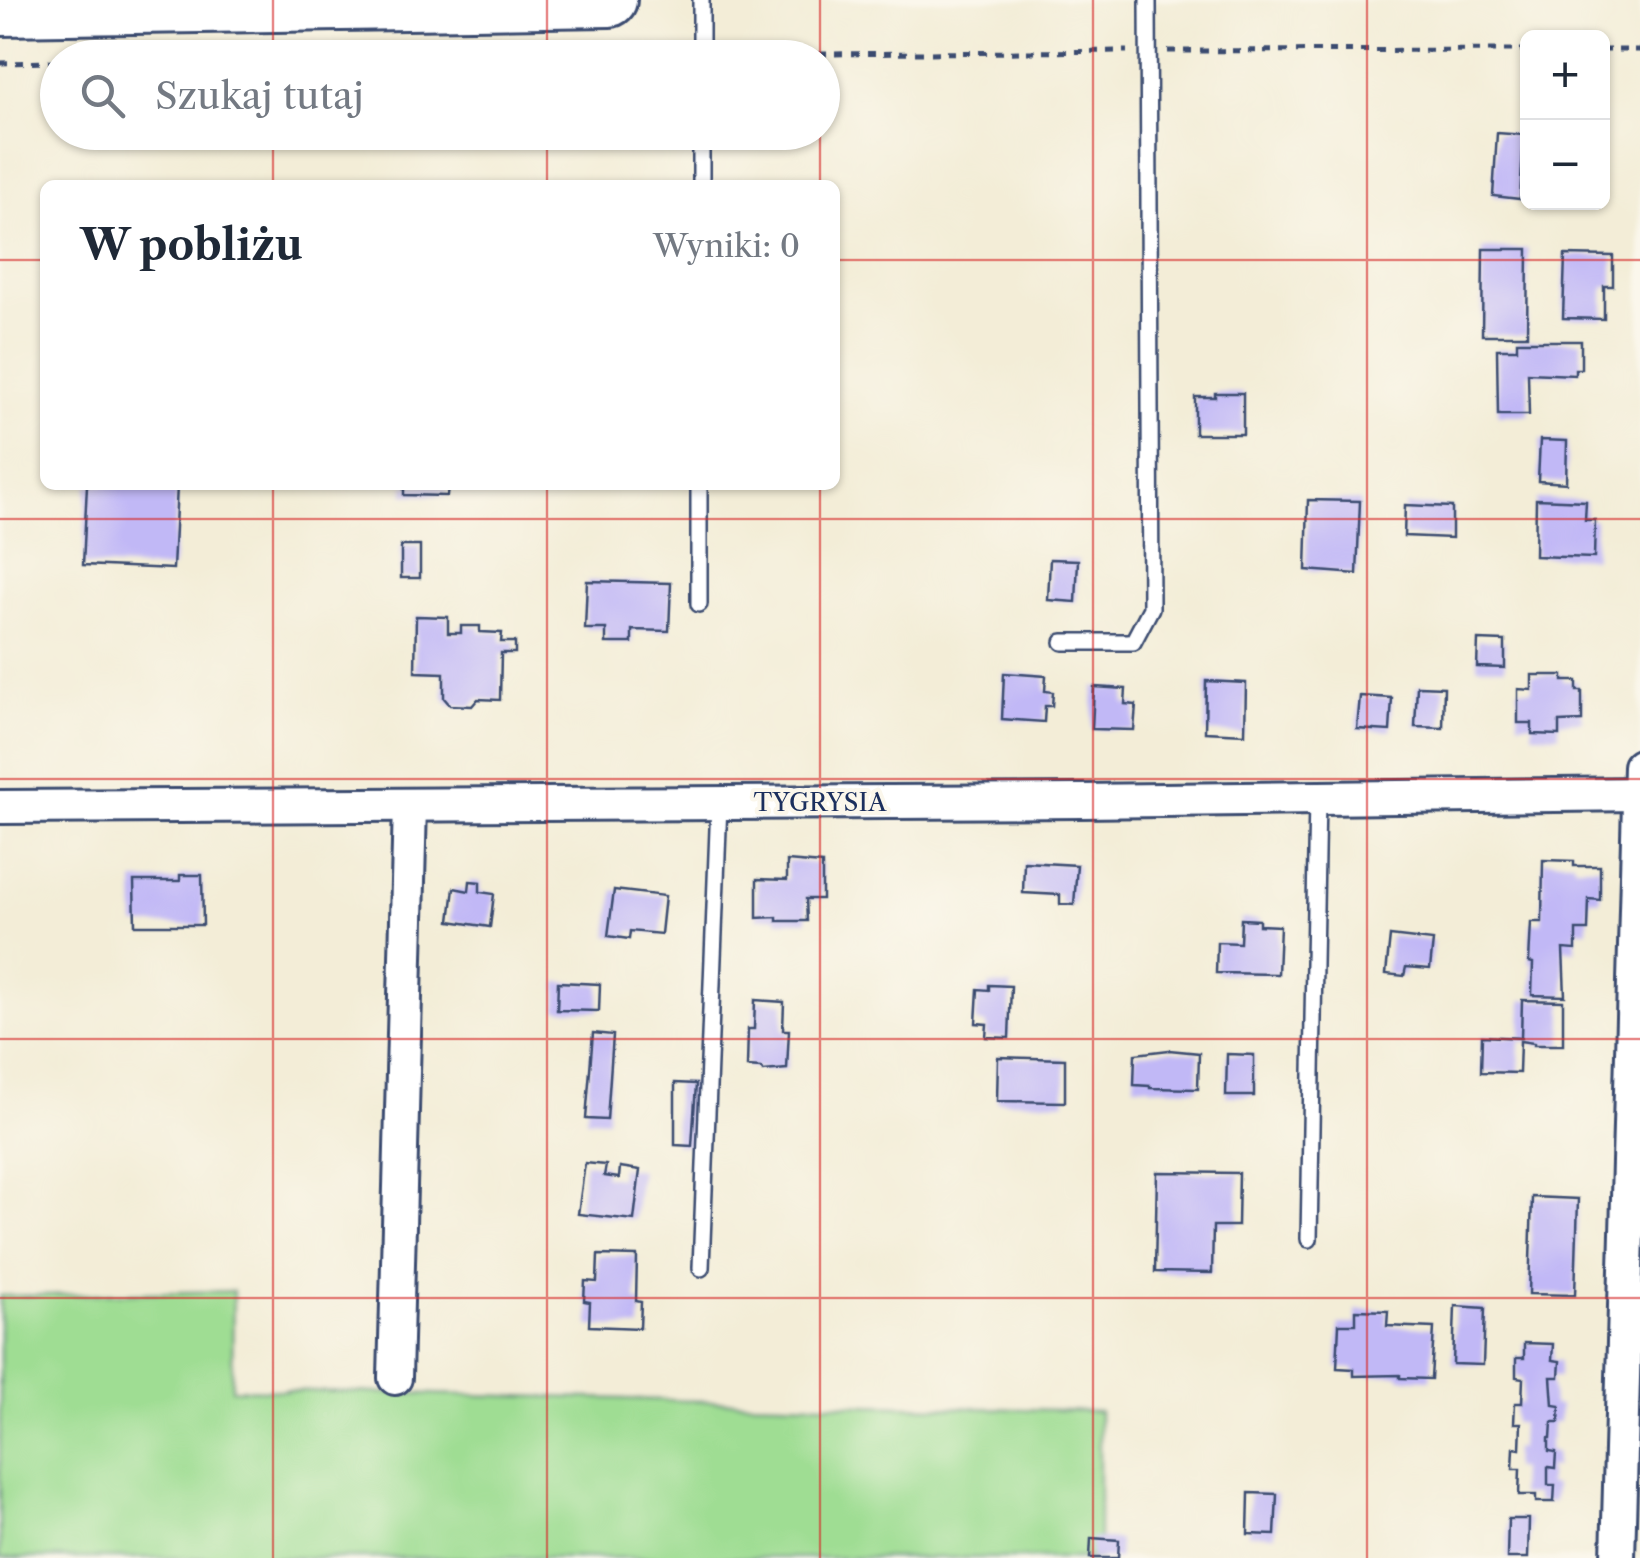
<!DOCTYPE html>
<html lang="pl">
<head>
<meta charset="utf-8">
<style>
  :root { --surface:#fff; --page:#f6f6f7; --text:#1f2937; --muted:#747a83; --line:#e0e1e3 }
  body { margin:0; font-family:"Libre Caslon Text",serif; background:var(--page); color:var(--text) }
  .controls { position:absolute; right:30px; top:30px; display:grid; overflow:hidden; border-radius:15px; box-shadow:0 2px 8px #0004 }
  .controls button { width:90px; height:90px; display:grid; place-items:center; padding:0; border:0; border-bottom:2px solid var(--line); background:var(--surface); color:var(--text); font:50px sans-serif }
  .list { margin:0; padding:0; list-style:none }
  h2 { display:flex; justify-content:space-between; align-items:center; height:130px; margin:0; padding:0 40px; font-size:42px }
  h2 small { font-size:32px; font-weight:400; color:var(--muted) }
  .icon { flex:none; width:55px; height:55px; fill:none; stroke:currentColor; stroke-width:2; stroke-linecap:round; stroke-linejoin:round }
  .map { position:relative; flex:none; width:1640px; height:1558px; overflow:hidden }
  .search { position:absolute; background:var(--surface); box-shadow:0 2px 8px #0004; left:40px; top:40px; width:800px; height:110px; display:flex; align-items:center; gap:25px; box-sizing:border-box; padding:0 35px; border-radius:55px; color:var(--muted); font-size:38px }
  .panel { position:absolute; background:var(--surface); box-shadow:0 2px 8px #0004; left:40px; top:180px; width:800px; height:310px; border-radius:15px }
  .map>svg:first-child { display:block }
  .green { fill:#9fdd93; stroke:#5d8678; stroke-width:2.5 }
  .building { fill:#c1b8f6 }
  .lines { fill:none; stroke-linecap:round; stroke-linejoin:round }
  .service-casing { stroke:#3b4c70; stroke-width:20 }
  .minor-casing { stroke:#3b4c70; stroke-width:38 }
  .primary-casing { stroke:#3b4c70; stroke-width:58 }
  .path { stroke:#3b4c70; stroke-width:5; stroke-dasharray:8 8; stroke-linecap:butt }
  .service { stroke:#fff; stroke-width:15 }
  .minor { stroke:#fff; stroke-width:32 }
  .primary { stroke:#fff; stroke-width:52 }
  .grid { fill:none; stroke:#d62828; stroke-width:2.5; stroke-opacity:0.55 }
  .labels { text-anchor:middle; stroke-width:8; stroke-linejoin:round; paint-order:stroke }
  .street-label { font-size:25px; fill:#1b2f5e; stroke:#fbf7ec }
</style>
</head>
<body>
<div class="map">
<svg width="1640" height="1558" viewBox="0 0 1640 1558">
  <rect width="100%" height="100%" fill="#fbf7ec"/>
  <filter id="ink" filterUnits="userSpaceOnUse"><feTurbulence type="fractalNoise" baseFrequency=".01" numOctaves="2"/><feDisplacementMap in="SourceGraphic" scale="20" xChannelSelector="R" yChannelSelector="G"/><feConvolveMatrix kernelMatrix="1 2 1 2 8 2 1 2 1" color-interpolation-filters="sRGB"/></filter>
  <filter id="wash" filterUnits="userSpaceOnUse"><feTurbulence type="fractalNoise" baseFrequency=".0048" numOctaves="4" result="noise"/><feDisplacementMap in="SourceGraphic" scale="40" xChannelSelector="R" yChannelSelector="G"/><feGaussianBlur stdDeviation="2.25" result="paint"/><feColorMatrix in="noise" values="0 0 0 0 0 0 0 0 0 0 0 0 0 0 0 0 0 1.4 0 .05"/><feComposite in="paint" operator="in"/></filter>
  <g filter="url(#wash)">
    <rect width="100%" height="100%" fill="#f3edd7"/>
    <!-- green -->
    <polygon class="green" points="233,1291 232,1389 1099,1411 1099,1558 0,1558 0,1296"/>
    <g id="blocks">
      <!-- building -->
      <g class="building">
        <polygon points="1497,133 1524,135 1520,199 1493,196"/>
        <polygon points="1483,249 1528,249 1527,335 1482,335"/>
        <polygon points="1565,255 1613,256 1613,286 1604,286 1604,319 1563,318"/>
        <polygon points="1517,341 1581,341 1581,369 1575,369 1575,375 1528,373 1529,415 1498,415 1497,349 1517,349"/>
        <polygon points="1215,393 1243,393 1243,434 1195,434 1195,397 1215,397"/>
        <polygon points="1540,440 1567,441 1566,483 1538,481"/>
        <polygon points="87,485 177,485 173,569 83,565"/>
        <polygon points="404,485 448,485 447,496 404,495"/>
        <polygon points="1536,499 1586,501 1585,520 1595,520 1594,558 1535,556"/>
        <polygon points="1308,500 1360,501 1357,574 1306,570"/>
        <polygon points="1405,505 1452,507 1452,538 1404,536"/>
        <rect x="401" y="546" width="19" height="32"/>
        <polygon points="1050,559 1078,560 1076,602 1048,600"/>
        <polygon points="587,581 671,583 669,631 632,630 632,643 606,643 606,629 585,629"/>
        <polygon points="416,616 448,617 448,633 461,633 461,626 480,626 480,632 502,633 501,642 515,642 515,653 501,653 500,700 478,699 472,706 450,705 444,698 444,673 415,672"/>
        <polygon points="1478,640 1505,641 1505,668 1477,667"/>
        <polygon points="1004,673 1046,676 1045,691 1053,692 1052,706 1045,706 1044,722 1002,719"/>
        <polygon points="1532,675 1563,675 1563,681 1577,681 1577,691 1582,691 1582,721 1559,722 1559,735 1532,734 1532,723 1518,723 1518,689 1532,690"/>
        <polygon points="1206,681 1246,683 1245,734 1205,732"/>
        <polygon points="1417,686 1444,687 1443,728 1415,727"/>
        <polygon points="1094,687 1126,689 1125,704 1136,705 1134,730 1092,729"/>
        <polygon points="1360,696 1392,698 1390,731 1357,729"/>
        <polygon points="1543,860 1574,861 1574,866 1600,866 1600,900 1589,899 1588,930 1576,930 1576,950 1563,949 1565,996 1532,995 1533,963 1529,962 1531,922 1542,922"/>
        <polygon points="787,861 822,864 822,899 806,899 807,921 777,921 777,917 757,918 757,879 787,880"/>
        <polygon points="1024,862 1077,865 1074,905 1060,904 1060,895 1023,893"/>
        <polygon points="180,875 202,875 203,925 135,925 134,881 180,881"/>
        <polygon points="470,881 480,882 480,892 494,894 490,927 450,921 454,888 469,891"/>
        <polygon points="614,890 665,896 661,934 630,931 629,939 608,936"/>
        <polygon points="1241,919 1259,920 1259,925 1280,926 1278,974 1216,973 1217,942 1240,943"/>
        <polygon points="1390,936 1433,941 1430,969 1406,967 1404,976 1386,974"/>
        <polygon points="558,982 600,984 599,1011 557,1010"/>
        <polygon points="989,985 1011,986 1009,1038 986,1037 987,1024 976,1023 978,989 989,990"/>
        <polygon points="755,1000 784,1002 783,1030 789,1030 787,1069 763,1071 761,1068 747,1067 748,1029 754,1029"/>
        <polygon points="1522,1000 1563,1001 1563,1045 1534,1045 1534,1043 1520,1041 1519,1073 1481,1072 1482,1036 1521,1038"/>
        <polygon points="593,1033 613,1035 607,1120 586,1119"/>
        <polygon points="1169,1050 1199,1053 1198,1089 1150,1088 1150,1086 1134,1085 1135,1054"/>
        <polygon points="1227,1054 1254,1055 1254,1096 1226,1096"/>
        <polygon points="998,1057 1065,1059 1065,1102 997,1101"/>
        <polygon points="675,1083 696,1084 692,1146 675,1145"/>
        <polygon points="585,1163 606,1165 604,1176 619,1178 620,1167 640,1170 634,1220 578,1214"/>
        <polygon points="1157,1172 1239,1173 1238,1226 1213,1226 1212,1273 1155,1272"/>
        <polygon points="1532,1197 1578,1199 1575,1295 1529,1294"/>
        <polygon points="598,1255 637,1256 636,1301 641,1302 640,1328 589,1326 590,1302 584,1301 585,1281 597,1282"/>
        <polygon points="1455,1306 1485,1308 1483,1365 1453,1364"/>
        <polygon points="1356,1310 1388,1311 1387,1326 1434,1328 1431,1379 1400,1378 1400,1375 1354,1376 1354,1369 1337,1368 1339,1324 1356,1324"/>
        <polygon points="1524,1343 1553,1344 1552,1360 1560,1361 1559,1377 1551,1377 1553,1405 1560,1406 1559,1422 1552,1422 1551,1438 1549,1438 1549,1451 1556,1452 1555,1468 1548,1467 1548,1485 1555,1485 1554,1502 1536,1502 1536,1495 1519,1495 1520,1469 1513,1469 1514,1448 1520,1449 1521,1423 1514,1423 1515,1403 1522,1403 1523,1378 1516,1377 1516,1358 1524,1358"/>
        <polygon points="1249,1493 1277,1494 1275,1535 1248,1534"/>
        <polygon points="1508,1519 1529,1519 1528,1558 1507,1558"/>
        <polygon points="1091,1538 1119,1540 1118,1558 1090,1558"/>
      </g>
    </g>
  </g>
  <g filter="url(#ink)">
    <use href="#blocks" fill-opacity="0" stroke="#3b4c70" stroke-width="2.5"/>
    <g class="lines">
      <defs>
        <g id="service">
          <polyline points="701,58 701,0"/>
          <polyline points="701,185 701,132"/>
          <polyline points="699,604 699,485"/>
          <polyline points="1063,642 1133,642 1151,608 1148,0"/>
          <polyline points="1309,1239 1317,798"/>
          <polyline points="701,1268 719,803"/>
        </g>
        <g id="minor">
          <polyline points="0,807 1082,801 1640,794"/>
          <polyline points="395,1378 410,805"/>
          <polyline points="1618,1558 1640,766"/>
        </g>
        <polyline id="primary" points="0,9 610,0"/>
      </defs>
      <!-- service casing -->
      <use href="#service" class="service-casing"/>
      <!-- minor casing -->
      <use href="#minor" class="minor-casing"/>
      <!-- primary casing -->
      <use href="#primary" class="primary-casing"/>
      <!-- path -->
      <g class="path">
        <polyline points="1602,50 1640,50"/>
        <polyline points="1168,51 1528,50"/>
        <polyline points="723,55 1127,51"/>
        <polyline points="485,58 677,55"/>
        <polyline points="0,63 58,62"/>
      </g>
      <!-- service -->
      <use href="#service" class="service"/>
      <!-- minor -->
      <use href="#minor" class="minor"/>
      <!-- primary -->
      <use href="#primary" class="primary"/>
    </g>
  </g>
  <!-- grid -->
  <path class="grid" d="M273 0V58M547 0V58M820 0V58M1093 0V1558M1367 0V1558M273 132V185M547 132V185M820 132V185M0 260H45M835 260H1640M273 485V1558M547 485V1558M820 485V1558M0 519H1640M0 779H1640M0 1039H1640M0 1298H1640"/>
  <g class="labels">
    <!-- street labels -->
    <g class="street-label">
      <text x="820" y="811">TYGRYSIA</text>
    </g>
  </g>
</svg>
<div class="controls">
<button>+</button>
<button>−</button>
</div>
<div class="search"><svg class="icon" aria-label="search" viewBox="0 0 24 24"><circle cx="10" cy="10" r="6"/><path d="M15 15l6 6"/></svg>Szukaj tutaj</div>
<section class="panel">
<h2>W pobliżu<small>Wyniki: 0</small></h2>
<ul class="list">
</ul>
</section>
</div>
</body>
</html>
